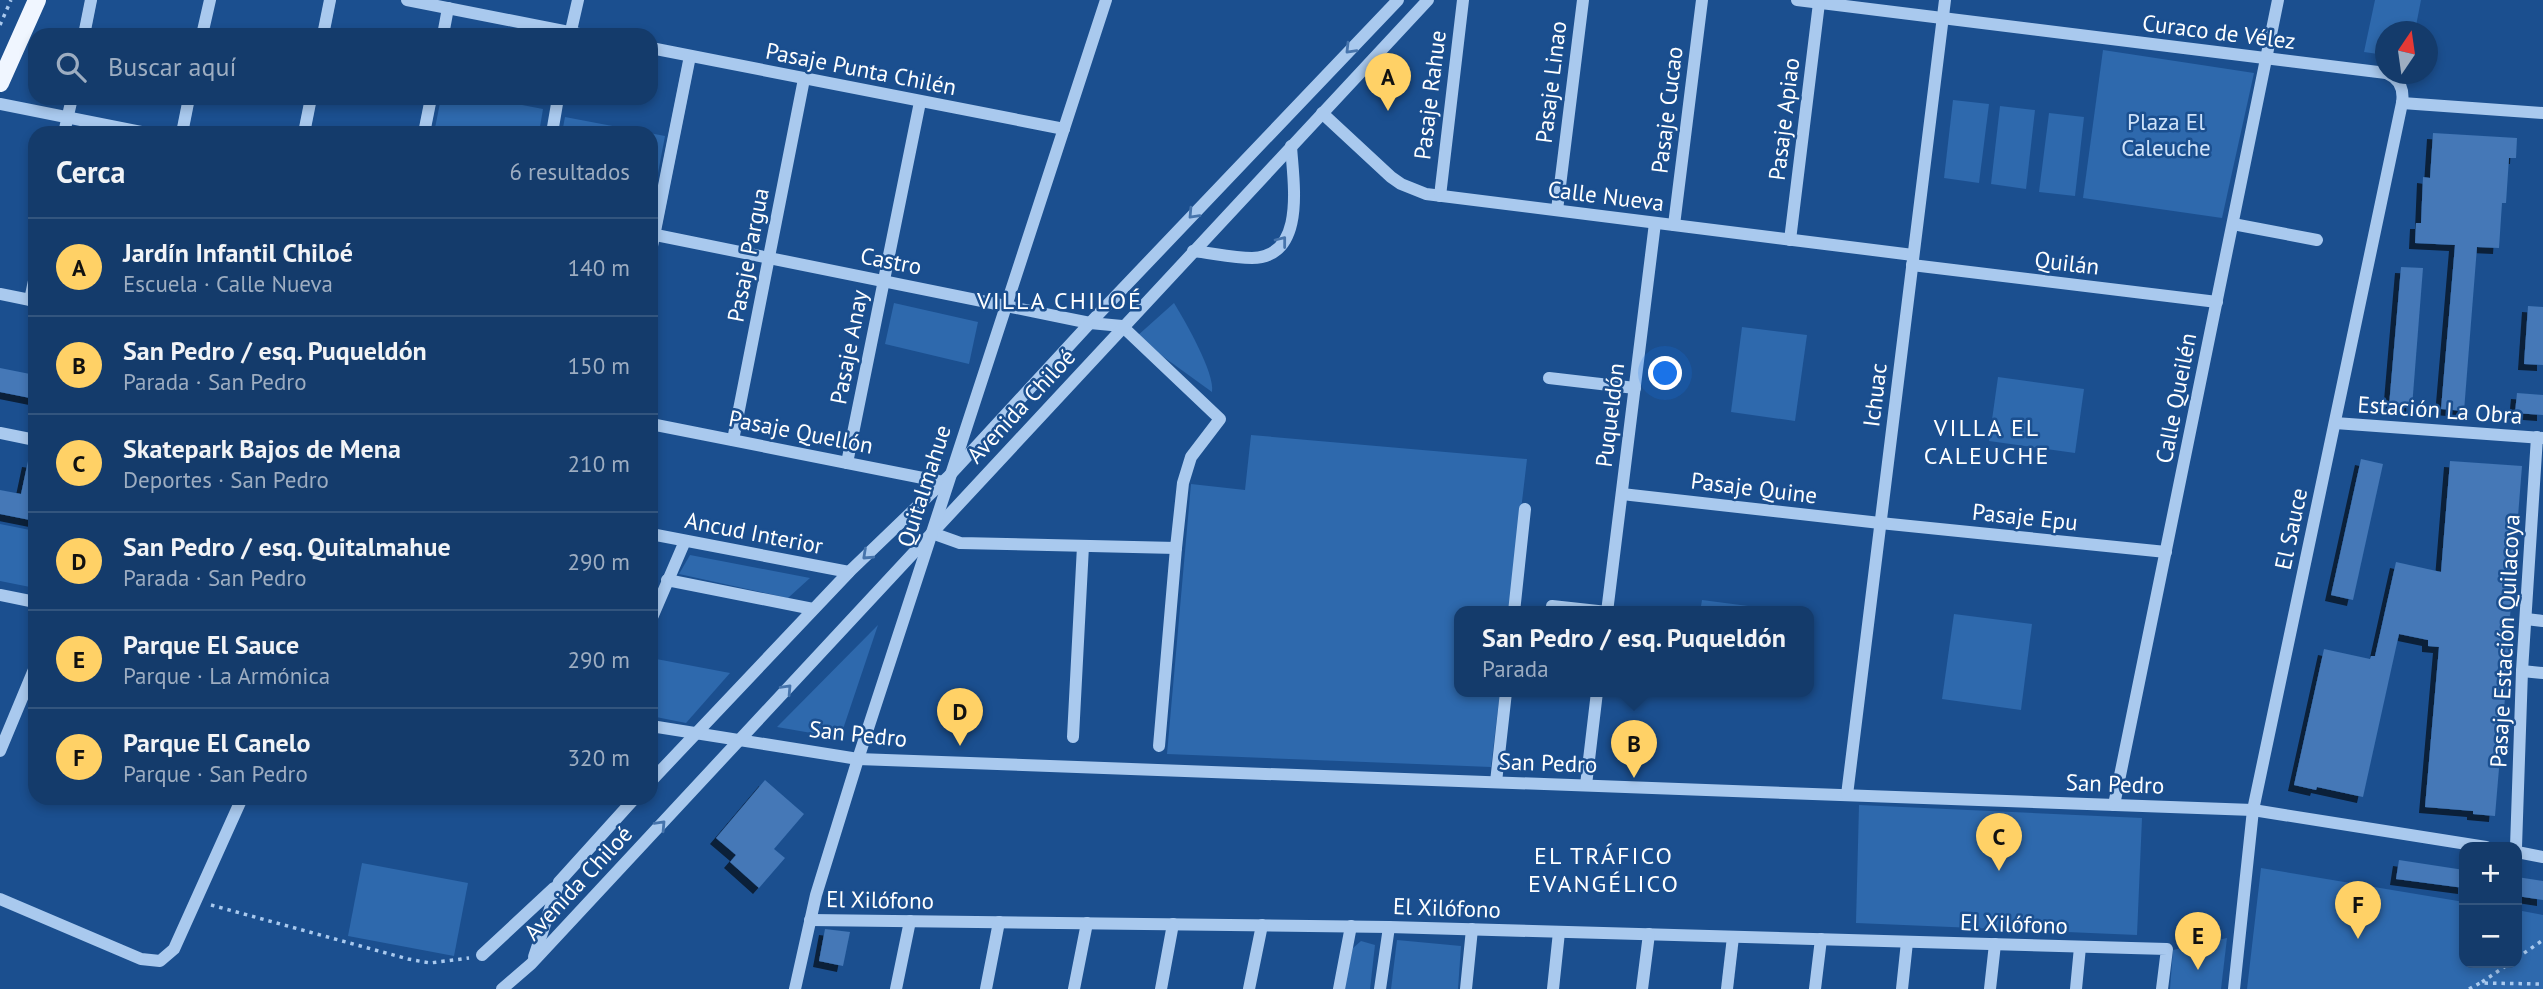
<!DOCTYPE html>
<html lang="es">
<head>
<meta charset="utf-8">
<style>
  :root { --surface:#143b6b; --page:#1d4271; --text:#f1f3f6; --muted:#9dadc1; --line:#33557e; --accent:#ffd166 }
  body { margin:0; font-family:"PT Sans",sans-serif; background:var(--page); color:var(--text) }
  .controls { position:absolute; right:21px; bottom:21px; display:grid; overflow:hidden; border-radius:14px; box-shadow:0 4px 10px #0003 }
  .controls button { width:63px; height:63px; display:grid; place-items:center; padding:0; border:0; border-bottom:2px solid var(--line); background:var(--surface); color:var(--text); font:35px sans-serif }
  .compass { position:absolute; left:2375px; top:21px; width:63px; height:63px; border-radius:50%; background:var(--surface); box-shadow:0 4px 10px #0003; rotate:13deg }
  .you { position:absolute; left:1666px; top:374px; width:24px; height:24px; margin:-18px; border:5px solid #fff; border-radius:50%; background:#1a73e8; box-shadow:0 0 0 10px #1a73e833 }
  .badge { display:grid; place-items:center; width:46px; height:46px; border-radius:50%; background:var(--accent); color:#111; font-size:23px; font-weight:700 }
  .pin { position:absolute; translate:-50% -58px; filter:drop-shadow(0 2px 4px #0008) }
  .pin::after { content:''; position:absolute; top:37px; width:24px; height:21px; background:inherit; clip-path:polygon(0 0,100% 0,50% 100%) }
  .popup { position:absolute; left:1454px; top:606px; width:360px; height:91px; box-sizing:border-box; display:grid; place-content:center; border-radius:14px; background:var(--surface); filter:drop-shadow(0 2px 5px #0005); font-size:23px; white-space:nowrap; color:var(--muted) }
  .popup b { font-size:26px; color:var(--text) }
  .popup::after { content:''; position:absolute; left:50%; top:100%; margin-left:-14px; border:14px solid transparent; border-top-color:var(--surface) }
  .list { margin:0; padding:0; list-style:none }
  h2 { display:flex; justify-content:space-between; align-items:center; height:91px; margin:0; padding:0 28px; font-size:30px }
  h2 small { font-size:23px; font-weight:400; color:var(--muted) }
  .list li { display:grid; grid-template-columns:46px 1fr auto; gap:21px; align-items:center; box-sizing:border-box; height:98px; padding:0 28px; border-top:2px solid var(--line) }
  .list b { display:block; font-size:26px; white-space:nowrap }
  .list p { margin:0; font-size:23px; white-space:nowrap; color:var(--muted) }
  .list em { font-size:23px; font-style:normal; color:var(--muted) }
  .icon { flex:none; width:38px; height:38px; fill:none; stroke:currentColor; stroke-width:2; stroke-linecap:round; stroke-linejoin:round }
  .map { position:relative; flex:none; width:2543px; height:989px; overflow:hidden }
  .search { position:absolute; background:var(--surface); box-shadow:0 4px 10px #0003; left:28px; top:28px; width:630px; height:77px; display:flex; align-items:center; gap:18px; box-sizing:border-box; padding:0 24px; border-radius:21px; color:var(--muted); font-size:26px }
  .panel { position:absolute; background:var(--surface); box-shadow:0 4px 10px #0003; left:28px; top:126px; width:630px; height:679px; border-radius:21px }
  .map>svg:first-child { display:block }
  .green { fill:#2e69ad }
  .building { fill:#4478b7; filter:url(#shadow) }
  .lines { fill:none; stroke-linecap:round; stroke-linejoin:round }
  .path { stroke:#a9c9ee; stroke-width:3.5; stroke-dasharray:3.5 5; stroke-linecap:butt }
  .minor { stroke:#a9c9ee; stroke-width:12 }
  .major { stroke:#f0f6ff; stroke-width:18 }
  .oneway { stroke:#4674ac }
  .labels { text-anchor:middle; stroke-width:5; stroke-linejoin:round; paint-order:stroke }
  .street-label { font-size:23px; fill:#fff; stroke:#1b4f8f }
  .park-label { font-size:23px; fill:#cfe3fa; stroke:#1b4f8f }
  .neighbourhood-label { font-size:24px; letter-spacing:2px; fill:#fff; stroke:#1b4f8f }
</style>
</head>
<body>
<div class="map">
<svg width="2543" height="989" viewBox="0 0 2543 989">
  <defs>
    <filter id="shadow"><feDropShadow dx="-6" dy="6" stdDeviation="0" flood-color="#0009"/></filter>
  </defs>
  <rect width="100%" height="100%" fill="#1b4f8f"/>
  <!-- green -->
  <g class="green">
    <polygon points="2375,0 2421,0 2415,31 2386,32 2385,55 2364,52"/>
    <polygon points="2103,50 2254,73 2222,218 2083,198"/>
    <polygon points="441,98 485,98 543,109 539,133 434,133"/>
    <polygon points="1953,100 1989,104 1979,183 1944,178"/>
    <polygon points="2000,106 2035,110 2026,189 1991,184"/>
    <polygon points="2049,113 2084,117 2075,196 2039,192"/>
    <polygon points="565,117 665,136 651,210 651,133 562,133"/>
    <polygon points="894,303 978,322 969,364 885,344"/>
    <path d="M1174 303C1185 321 1215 373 1212 392L1136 337Z"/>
    <polygon points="1742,327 1807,335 1795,421 1731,412"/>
    <polygon points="1998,377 2084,389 2075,453 1989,441"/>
    <polygon points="1251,435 1527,459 1509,612 1459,612 1459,692 1500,692 1491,767 1167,754 1191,484 1245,490"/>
    <polygon points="0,524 35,531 35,588 0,581"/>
    <polygon points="690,555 810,578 788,598 679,574"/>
    <polygon points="1702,600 1779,610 1779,612 1700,612"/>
    <polygon points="1954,614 2032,624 2021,710 1942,699"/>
    <polygon points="878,625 840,738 777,727"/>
    <polygon points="651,658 730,673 686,723 651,716"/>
    <polygon points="1859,805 2142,818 2137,935 1856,923"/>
    <polygon points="362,863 468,883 454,956 348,936"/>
    <polygon points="2261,868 2464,902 2464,963 2517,963 2517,910 2543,915 2543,989 2247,989"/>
    <polygon points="2227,938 2221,989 2170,989 2173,950"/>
    <polygon points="1397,940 1461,946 1458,989 1391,989"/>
    <polygon points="1361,941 1375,945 1370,989 1344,989 1353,948"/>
  </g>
  <!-- building -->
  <g class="building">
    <polygon points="2433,133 2517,138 2516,158 2509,158 2506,203 2502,203 2499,248 2477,247 2464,411 2441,409 2455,245 2415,243 2416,223 2421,223 2423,177 2430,178"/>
    <polygon points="2401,267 2423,268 2412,407 2389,406"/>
    <polygon points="2528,306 2543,307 2543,365 2524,364"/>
    <polygon points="0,368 35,375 35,399 0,392"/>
    <polygon points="2517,393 2543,395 2543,415 2515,413"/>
    <polygon points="2361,459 2383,464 2353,600 2331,595"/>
    <polygon points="28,461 35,462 35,521 0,514 0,490 21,494"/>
    <polygon points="2450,461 2522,466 2509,630 2513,630 2512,650 2509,650 2495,816 2473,814 2473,811 2425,807 2439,647 2428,646 2428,640 2399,634 2363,797 2317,787 2316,790 2294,785 2324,649 2370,659 2371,656 2375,656 2396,562 2441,572"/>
    <polygon points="765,780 804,814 774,849 785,858 759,888 730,862 736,855 716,838"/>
    <polygon points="2399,860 2464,870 2464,888 2396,879"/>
    <polygon points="2517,877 2543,881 2543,900 2517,896"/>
    <polygon points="825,929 850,932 843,966 819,961"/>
  </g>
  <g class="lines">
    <!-- path -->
    <g class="path">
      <polyline points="0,25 11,0"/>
      <polyline points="211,905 408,959 430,963 469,958"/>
      <polyline points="2517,958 2543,940"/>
      <polyline points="2482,982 2510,963"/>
      <polyline points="2469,989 2480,983 2543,984"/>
    </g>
    <!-- minor -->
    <g class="minor">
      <polyline points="407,0 584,35"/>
      <polyline points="1797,0 2386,73"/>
      <polyline points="84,35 91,0"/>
      <polyline points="202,35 210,0"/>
      <polyline points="323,35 330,0"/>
      <polyline points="443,35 448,8"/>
      <polyline points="570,35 578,0"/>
      <polyline points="651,48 1064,129"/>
      <polyline points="2402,103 2543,113"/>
      <polyline points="0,104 146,133"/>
      <polyline points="1322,113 1391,177 1401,184 1426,194 1913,255"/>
      <polyline points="64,133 72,98"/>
      <polyline points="182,133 189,98"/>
      <polyline points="304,133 311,98"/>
      <polyline points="424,133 431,98"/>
      <polyline points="552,133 558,98"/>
      <polyline points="1440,196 1463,0"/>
      <polyline points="1557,210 1583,0"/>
      <polyline points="2233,224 2317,240"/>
      <polyline points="1674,225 1702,0"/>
      <polyline points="651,234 1090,323 1122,326 1220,419 1191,457 1183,483 1176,548 960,543 932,533"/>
      <polyline points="1790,240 1819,3"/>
      <polyline points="651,251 690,56"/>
      <path d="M1193 251C1212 253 1233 258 1252 258 1307 257 1293 181 1291 146"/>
      <polyline points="1912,265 2217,302"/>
      <polyline points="0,294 35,301"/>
      <polyline points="30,300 35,276"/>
      <polyline points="1549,378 1635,388"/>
      <polyline points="2335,423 2543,438"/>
      <polyline points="651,424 943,482"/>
      <polyline points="0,433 35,440"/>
      <polyline points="733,440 804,79"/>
      <polyline points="847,463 920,102"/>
      <polyline points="1622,494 1880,523 2166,552"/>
      <polyline points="651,534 849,572"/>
      <polyline points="667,580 813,609"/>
      <polyline points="0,595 35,602"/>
      <polyline points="1552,606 1607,612"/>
      <polyline points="1514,612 1525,509"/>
      <polyline points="1607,612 1655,223"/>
      <polyline points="2526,619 2543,621"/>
      <polyline points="651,620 685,541"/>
      <polyline points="2522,671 2543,673"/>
      <polyline points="651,726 858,759 2253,810 2486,847"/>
      <polyline points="1073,737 1083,546"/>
      <polyline points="1159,746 1176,548"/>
      <polyline points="0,751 35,667"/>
      <polyline points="651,781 849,572 949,476 1090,323 1398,0"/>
      <polyline points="1496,782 1506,692"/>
      <polyline points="1586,785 1597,692"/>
      <polyline points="1847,795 1945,0"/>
      <polyline points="2114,805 2278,0"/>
      <polyline points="2516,847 2522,671 2537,437"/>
      <polyline points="2517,852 2543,857"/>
      <polyline points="0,899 141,959 160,961 174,949 242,798"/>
      <polyline points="810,920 1389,927 2167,949 2162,989"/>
      <polyline points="482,955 554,888"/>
      <polyline points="534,957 559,882 635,798"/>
      <polyline points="502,989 531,964 1428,0"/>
      <polyline points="795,989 816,895 858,759 1106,0"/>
      <polyline points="896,989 910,921"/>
      <polyline points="986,989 999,922"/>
      <polyline points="1074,989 1087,923"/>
      <polyline points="1161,989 1173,924"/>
      <polyline points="1249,989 1262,925"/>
      <polyline points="1339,989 1351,926"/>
      <polyline points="1380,989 1389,927"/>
      <polyline points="1466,989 1472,929"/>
      <polyline points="1553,989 1559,932"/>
      <polyline points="1642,989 1649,934"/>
      <polyline points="1727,989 1733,937"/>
      <polyline points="1815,989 1821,939"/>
      <polyline points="1902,989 1907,942"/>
      <polyline points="1990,989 1995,944"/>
      <polyline points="2076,989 2080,947"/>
      <path d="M2234 989 2253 810 2402 103C2404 90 2400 79 2388 74"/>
    </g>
    <!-- major -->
    <polyline class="major" points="0,83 37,0"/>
  </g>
  <!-- one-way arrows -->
  <defs><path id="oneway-chevron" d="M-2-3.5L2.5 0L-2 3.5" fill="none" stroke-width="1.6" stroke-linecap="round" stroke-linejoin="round" transform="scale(1.75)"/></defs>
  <g class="oneway">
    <use href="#oneway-chevron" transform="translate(1350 49) rotate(134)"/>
    <use href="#oneway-chevron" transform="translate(1193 214) rotate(133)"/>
    <use href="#oneway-chevron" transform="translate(1282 241) rotate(-52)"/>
    <use href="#oneway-chevron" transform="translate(867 555) rotate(137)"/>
    <use href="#oneway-chevron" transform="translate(787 689) rotate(-47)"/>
    <use href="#oneway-chevron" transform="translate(661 825) rotate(-47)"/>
  </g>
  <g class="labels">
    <!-- street labels -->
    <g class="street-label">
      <text transform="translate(2219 32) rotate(7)" y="8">Curaco de Vélez</text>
      <text transform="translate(861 69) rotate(11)" y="8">Pasaje Punta Chilén</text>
      <text transform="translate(1551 82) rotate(-83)" y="8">Pasaje Linao</text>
      <text transform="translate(1430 95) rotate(-83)" y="8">Pasaje Rahue</text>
      <text transform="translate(1667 110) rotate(-83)" y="8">Pasaje Cucao</text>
      <text transform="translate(1784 119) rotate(-83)" y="8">Pasaje Apiao</text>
      <text transform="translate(1606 196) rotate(7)" y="8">Calle Nueva</text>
      <text transform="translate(748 255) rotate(-79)" y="8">Pasaje Pargua</text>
      <text transform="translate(891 261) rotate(11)" y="8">Castro</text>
      <text transform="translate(2067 263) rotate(7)" y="8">Quilán</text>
      <text transform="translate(849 347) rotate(-79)" y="8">Pasaje Anay</text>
      <text transform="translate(1875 395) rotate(-83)" y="8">Ichuac</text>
      <text transform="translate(2176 398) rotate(-79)" y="8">Calle Queilén</text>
      <text transform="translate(1021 406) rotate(-47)" y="8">Avenida Chiloé</text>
      <text transform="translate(2440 410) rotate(4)" y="8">Estación La Obra</text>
      <text transform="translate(1610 415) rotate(-83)" y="8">Puqueldón</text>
      <text transform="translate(801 432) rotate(11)" y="8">Pasaje Quellón</text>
      <text transform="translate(924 486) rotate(-72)" y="8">Quitalmahue</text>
      <text transform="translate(1754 488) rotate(7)" y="8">Pasaje Quine</text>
      <text transform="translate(2025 517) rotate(6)" y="8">Pasaje Epu</text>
      <text transform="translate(2291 529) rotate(-78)" y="8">El Sauce</text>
      <text transform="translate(754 533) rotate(11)" y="8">Ancud Interior</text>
      <text transform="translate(2505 641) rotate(-87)" y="8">Pasaje Estación Quilacoya</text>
      <text transform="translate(858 734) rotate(6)" y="8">San Pedro</text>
      <text transform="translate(1548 763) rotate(2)" y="8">San Pedro</text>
      <text transform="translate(2115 784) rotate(2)" y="8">San Pedro</text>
      <text transform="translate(578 883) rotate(-47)" y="8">Avenida Chiloé</text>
      <text transform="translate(880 900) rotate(1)" y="8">El Xilófono</text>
      <text transform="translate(1447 908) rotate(2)" y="8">El Xilófono</text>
      <text transform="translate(2014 924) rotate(2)" y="8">El Xilófono</text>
    </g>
    <!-- park labels -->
    <g class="park-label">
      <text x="2166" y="130">Plaza El<tspan x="2166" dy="26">Caleuche</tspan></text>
    </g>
    <!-- neighbourhood labels -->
    <g class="neighbourhood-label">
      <text x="1060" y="309">VILLA CHILOÉ</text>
      <text x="1987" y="436">VILLA EL<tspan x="1987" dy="28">CALEUCHE</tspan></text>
      <text x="1604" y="864">EL TRÁFICO<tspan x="1604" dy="28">EVANGÉLICO</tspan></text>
    </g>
  </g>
</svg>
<div class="controls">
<button>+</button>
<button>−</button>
</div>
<svg class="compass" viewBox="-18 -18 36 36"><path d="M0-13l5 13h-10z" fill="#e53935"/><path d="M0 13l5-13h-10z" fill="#9dadc1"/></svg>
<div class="you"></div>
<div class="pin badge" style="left:1388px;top:111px">A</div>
<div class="pin badge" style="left:1634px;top:778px">B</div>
<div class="popup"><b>San Pedro / esq. Puqueldón</b>Parada</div>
<div class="pin badge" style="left:1999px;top:871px">C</div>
<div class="pin badge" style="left:960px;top:746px">D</div>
<div class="pin badge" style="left:2198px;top:970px">E</div>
<div class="pin badge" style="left:2358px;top:939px">F</div>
<div class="search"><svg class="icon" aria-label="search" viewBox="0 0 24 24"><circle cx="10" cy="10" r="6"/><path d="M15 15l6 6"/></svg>Buscar aquí</div>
<section class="panel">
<h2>Cerca<small>6 resultados</small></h2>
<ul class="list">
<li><span class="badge">A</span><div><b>Jardín Infantil Chiloé</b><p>Escuela · Calle Nueva</p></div><em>140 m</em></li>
<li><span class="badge">B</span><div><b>San Pedro / esq. Puqueldón</b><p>Parada · San Pedro</p></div><em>150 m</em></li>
<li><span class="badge">C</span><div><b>Skatepark Bajos de Mena</b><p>Deportes · San Pedro</p></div><em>210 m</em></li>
<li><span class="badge">D</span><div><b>San Pedro / esq. Quitalmahue</b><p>Parada · San Pedro</p></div><em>290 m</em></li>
<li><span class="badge">E</span><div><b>Parque El Sauce</b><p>Parque · La Armónica</p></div><em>290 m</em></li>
<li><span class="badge">F</span><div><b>Parque El Canelo</b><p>Parque · San Pedro</p></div><em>320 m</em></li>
</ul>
</section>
</div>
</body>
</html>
